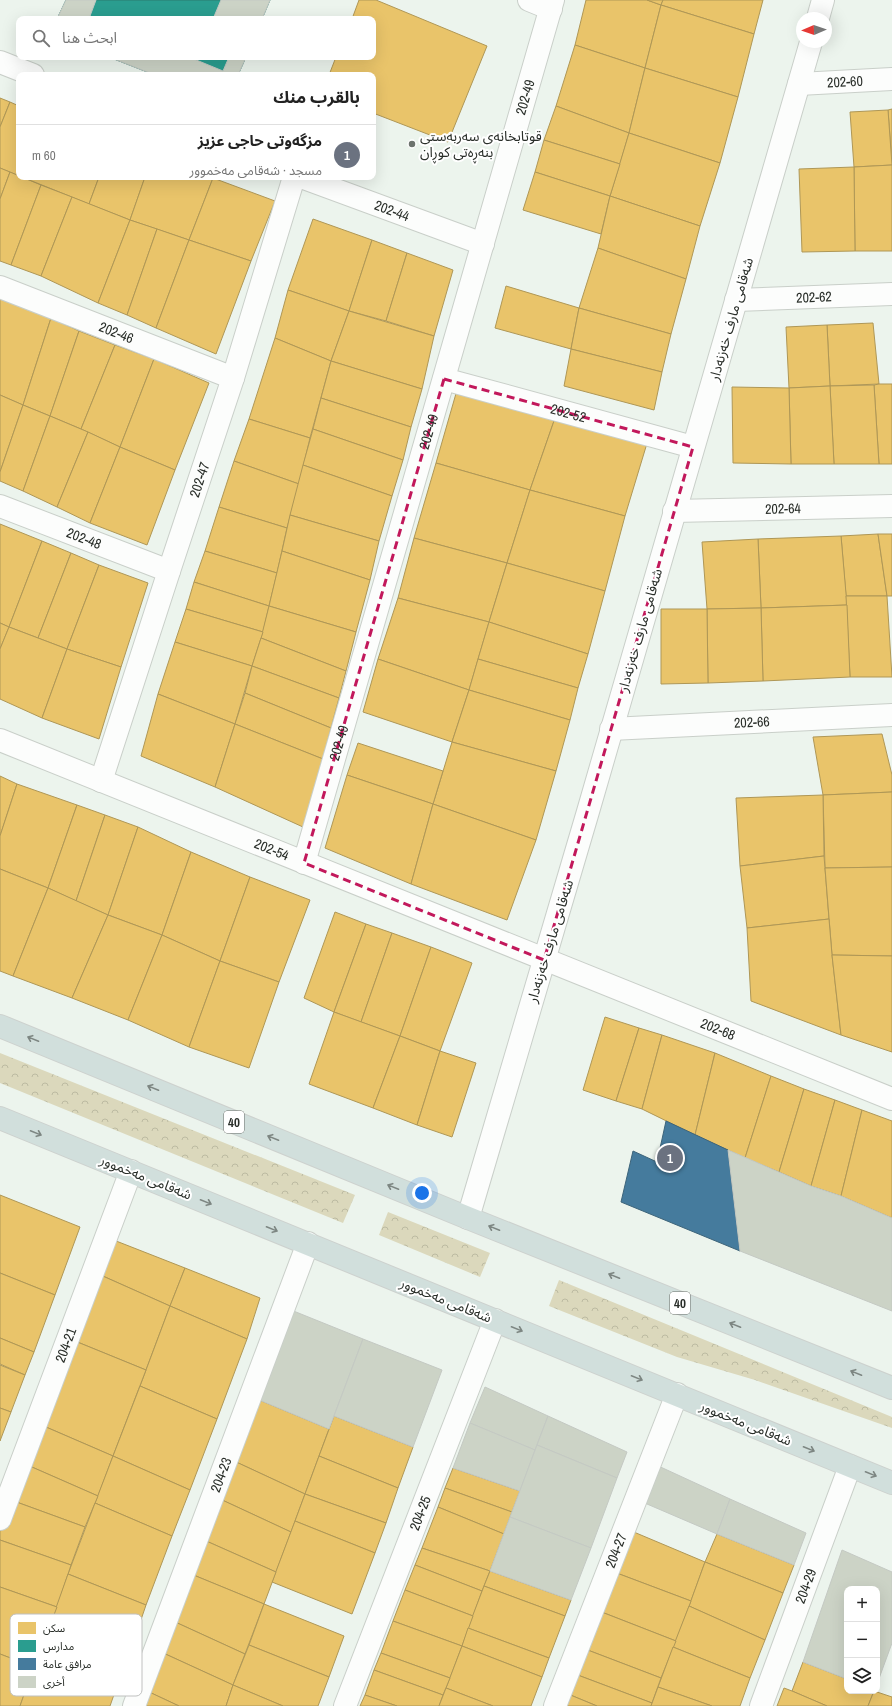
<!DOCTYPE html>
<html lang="ar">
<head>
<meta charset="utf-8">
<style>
  :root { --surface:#fff; --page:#f2f2f2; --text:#222; --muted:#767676; --line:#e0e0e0; --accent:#0f766e }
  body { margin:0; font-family:"Archivo Narrow","Noto Sans Arabic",sans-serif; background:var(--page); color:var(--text); direction:rtl }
  .controls { position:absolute; right:12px; bottom:12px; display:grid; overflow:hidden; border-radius:8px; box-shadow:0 4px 16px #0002 }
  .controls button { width:36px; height:36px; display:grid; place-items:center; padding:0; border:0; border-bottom:1px solid var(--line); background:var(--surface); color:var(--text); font:20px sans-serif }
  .compass { position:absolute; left:796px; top:12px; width:36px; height:36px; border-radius:50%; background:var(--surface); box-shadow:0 4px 16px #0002; rotate:268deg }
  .you { position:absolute; left:422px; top:1193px; width:14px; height:14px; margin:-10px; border:3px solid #fff; border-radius:50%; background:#1a73e8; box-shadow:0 0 0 6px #1a73e833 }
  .badge { display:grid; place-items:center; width:26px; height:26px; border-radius:50%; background:var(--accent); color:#fff; font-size:13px; font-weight:700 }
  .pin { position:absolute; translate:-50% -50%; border:2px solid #fff; box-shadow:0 1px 4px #0006 }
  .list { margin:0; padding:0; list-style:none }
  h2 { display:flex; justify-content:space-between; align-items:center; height:52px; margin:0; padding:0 16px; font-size:17px }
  h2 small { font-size:13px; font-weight:400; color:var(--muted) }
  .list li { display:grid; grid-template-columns:26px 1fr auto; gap:12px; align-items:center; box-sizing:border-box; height:56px; padding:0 16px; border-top:1px solid var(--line) }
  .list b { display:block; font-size:15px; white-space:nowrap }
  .list p { margin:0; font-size:13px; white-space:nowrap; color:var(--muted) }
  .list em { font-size:13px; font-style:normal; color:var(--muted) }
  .icon { flex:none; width:22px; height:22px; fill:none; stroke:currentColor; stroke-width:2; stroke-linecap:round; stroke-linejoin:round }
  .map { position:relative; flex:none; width:892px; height:1706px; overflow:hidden; direction:ltr }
  .search { position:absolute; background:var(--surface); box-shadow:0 4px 16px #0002; left:16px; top:16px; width:360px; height:44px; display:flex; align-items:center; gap:10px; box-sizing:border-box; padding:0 14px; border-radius:8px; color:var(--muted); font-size:15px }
  .panel { position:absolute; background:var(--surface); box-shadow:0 4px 16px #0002; left:16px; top:72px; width:360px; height:108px; border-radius:8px; direction:rtl }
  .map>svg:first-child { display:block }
  .forest { fill:url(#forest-crowns) }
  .homes { fill:#e9c46a; stroke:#af9756 }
  .schools { fill:#2a9d8f; stroke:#2a7c70 }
  .public { fill:#457b9d; stroke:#3d647a }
  .building { fill:#ccd3c6; stroke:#c4c9c3 }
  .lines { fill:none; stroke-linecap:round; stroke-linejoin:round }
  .minor-casing { stroke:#c9cfc9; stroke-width:24 }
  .tertiary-casing { stroke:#c9cfc9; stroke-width:24 }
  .trunk-casing { stroke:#cdd1ce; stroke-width:24 }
  .minor { stroke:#fcfdfc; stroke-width:22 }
  .tertiary { stroke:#fcfdfc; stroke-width:22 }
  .trunk { stroke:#d1dfdc; stroke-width:22 }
  .oneway { stroke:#7d8682 }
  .marked { fill:none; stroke:#c2185b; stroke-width:3; stroke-dasharray:8 5; stroke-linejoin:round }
  .poi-dot { fill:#6d736e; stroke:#fff; stroke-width:1.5 }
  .labels { text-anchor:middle; stroke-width:4; stroke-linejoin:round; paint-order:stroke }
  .shield { fill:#fff; stroke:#696d69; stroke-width:1 }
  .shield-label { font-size:13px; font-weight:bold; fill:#292e29 }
  .street-label { font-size:14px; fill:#292e29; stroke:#fff }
  .poi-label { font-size:14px; fill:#292e29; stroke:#fff; text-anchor:start }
  .key { fill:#fff; stroke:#bfc0bf; stroke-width:1 }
  .key-label { font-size:11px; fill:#292e29 }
</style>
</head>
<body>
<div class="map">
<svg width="892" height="1706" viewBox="0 0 892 1706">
  <defs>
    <pattern id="forest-crowns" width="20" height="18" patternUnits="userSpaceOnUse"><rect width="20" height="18" fill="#dbd8bc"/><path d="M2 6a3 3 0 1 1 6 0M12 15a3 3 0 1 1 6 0" fill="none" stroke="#bcbaa2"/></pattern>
  </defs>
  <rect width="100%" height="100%" fill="#ecf4ed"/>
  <!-- forest -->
  <g class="forest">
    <polygon points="0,1053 355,1195 343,1223 0,1083"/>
    <polygon points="388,1212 490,1253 480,1277 379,1235"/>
    <polygon points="559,1280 892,1417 892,1428 755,1380 677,1357 549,1306"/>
  </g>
  <!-- homes -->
  <g class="homes">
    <polygon points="359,0 376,0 487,46 448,142 373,113 373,75 329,75 336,57 373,57 373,19 352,19"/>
    <polygon points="586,0 647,0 661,5 645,68 575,45"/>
    <polygon points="647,0 663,0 661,5"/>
    <polygon points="663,0 763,0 754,34 661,5"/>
    <polygon points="661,5 754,34 738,97 645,68"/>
    <polygon points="575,45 645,68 629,133 556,106"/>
    <polygon points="645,68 738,97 720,163 629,133"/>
    <polygon points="0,98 10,102 0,127"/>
    <polygon points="10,102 19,106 19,176 0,168 0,127"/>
    <polygon points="556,106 629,133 620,164 544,140"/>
    <polygon points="892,109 892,165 888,110"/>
    <polygon points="888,110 892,165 854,167 850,112"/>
    <polygon points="629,133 720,163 700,226 610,196"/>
    <polygon points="544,140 620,164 610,196 535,172"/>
    <polygon points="892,165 892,251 855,251 854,167"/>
    <polygon points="854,167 855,251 802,252 799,169"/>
    <polygon points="0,168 10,172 0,199"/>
    <polygon points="10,172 41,185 11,265 0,261 0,199"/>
    <polygon points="535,172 610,196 601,234 523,210"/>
    <polygon points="22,177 99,177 89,204"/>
    <polygon points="99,177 145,177 130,220 89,204"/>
    <polygon points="145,177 209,177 213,178 189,240 130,220"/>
    <polygon points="213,178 275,201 251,261 189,240"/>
    <polygon points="41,185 72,197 41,276 11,265"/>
    <polygon points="610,196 700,226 686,279 598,248"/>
    <polygon points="72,197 130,220 98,303 41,276"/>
    <polygon points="313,219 372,240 349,311 288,290"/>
    <polygon points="130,220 157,229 127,315 98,303"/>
    <polygon points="157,229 189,240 156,328 127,315"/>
    <polygon points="189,240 251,261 216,354 156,328"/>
    <polygon points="372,240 407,253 386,321 349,311"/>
    <polygon points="598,248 686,279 671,334 579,308"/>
    <polygon points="407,253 453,270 434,336 386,321"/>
    <polygon points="506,286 579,308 571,349 495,328"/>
    <polygon points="288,290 349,311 331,361 275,338"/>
    <polygon points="0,296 51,318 23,405 0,395"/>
    <polygon points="579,308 671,334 662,372 571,349"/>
    <polygon points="349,311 434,336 422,389 331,361"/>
    <polygon points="51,318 79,331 50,416 23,405"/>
    <polygon points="873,323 879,384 830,386 827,325"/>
    <polygon points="827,325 830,386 789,388 786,327"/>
    <polygon points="79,331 115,345 81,429 50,416"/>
    <polygon points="275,338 331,361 310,438 249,419"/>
    <polygon points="115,345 154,359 120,447 81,429"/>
    <polygon points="571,349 662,372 654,410 564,386"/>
    <polygon points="154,359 209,383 175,470 120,447"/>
    <polygon points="331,361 422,389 411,427 321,398"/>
    <polygon points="879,384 892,384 892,464 879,464 874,385"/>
    <polygon points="874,385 879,464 834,464 830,386"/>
    <polygon points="830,386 834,464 791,464 789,388"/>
    <polygon points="732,387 789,388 791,464 733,463"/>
    <polygon points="457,390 555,418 530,490 436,463"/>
    <polygon points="0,395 23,405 0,472"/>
    <polygon points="321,398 411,427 403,460 313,429"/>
    <polygon points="23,405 50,416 23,491 0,481 0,472"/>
    <polygon points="50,416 88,432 57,507 23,491"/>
    <polygon points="555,418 648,440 625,516 530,490"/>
    <polygon points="249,419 310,438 299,484 234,461"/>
    <polygon points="313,429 403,460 392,496 303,465"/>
    <polygon points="88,432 120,447 90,523 57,507"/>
    <polygon points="120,447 175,470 147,545 90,523"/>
    <polygon points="234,461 299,484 287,528 219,507"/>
    <polygon points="436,463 530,490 507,563 414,538"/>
    <polygon points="303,465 392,496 379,541 290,515"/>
    <polygon points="530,490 625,516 605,591 507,563"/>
    <polygon points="219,507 287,528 277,573 205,551"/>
    <polygon points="290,515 379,541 370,580 282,551"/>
    <polygon points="0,524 42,541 9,627 0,623"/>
    <polygon points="878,534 887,596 846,596 841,536"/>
    <polygon points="878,534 892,534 892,596 887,596"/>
    <polygon points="841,536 847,605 761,608 758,539"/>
    <polygon points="414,538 507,563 489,622 398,598"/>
    <polygon points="758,539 761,608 707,609 702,542"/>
    <polygon points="42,541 71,553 38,638 9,627"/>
    <polygon points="205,551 277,573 269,606 194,582"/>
    <polygon points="282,551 370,580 356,632 269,606"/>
    <polygon points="71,553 99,565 67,649 38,638"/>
    <polygon points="507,563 605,591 588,654 489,622"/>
    <polygon points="99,565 148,583 121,667 67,649"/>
    <polygon points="194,582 269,606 263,632 186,609"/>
    <polygon points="846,596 887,596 892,677 850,677"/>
    <polygon points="398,598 489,622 469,690 378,659"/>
    <polygon points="847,605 850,677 763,681 761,608"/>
    <polygon points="269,606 356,632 346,671 261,638"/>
    <polygon points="761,608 763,681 708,683 707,609"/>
    <polygon points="186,609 263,632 252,666 175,642"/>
    <polygon points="661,609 707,609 708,683 661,684"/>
    <polygon points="489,622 588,654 578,688 478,659"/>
    <polygon points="0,623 9,627 0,649"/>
    <polygon points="9,627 67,649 42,718 0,699 0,649"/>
    <polygon points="261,638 346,671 339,698 252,666"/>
    <polygon points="175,642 252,666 235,724 158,694"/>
    <polygon points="67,649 121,667 99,739 42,718"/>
    <polygon points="378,659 469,690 452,742 363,712"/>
    <polygon points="478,659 578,688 570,720 469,690"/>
    <polygon points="252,666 339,698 331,728 245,693"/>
    <polygon points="469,690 570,720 556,771 452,742"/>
    <polygon points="245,693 331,728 323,759 235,724"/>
    <polygon points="158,694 235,724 215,787 141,756"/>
    <polygon points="235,724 323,759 303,827 215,787"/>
    <polygon points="882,734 892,775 892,792 823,795 813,737"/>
    <polygon points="452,742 556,771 536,840 433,804"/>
    <polygon points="358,743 443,771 433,804 347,775"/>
    <polygon points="347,775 433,804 411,884 325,848"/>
    <polygon points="0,776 17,784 0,836"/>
    <polygon points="17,784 77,805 48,888 0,869 0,836"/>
    <polygon points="892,792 892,867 825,868 823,795"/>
    <polygon points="823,795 824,856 740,866 736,798"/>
    <polygon points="433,804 536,840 507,920 411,884"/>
    <polygon points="77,805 105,815 76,901 48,888"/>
    <polygon points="105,815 138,827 108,915 76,901"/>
    <polygon points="138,827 191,852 162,935 108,915"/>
    <polygon points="191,852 250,877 220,961 162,935"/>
    <polygon points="824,856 829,919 747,928 740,866"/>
    <polygon points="892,867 892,956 832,955 825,868"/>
    <polygon points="0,869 48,888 13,976 0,971"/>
    <polygon points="250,877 310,900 279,982 220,961"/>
    <polygon points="48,888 108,915 72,998 13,976"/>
    <polygon points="335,912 366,924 334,1012 304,998"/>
    <polygon points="108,915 162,935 128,1020 72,998"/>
    <polygon points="829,919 832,955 841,1035 751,1001 747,928"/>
    <polygon points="366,924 392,933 361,1022 334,1012"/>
    <polygon points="392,933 431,947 400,1036 361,1022"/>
    <polygon points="162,935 220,961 189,1047 128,1020"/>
    <polygon points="431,947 472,963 440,1051 400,1036"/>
    <polygon points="832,955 892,956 892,1052 841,1035"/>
    <polygon points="220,961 279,982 249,1068 189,1047"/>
    <polygon points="334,1012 400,1036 373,1108 309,1084"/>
    <polygon points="605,1017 639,1028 616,1101 583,1090"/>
    <polygon points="639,1028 662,1035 642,1109 616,1101"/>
    <polygon points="662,1035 715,1053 695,1135 642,1109"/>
    <polygon points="400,1036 440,1051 417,1125 373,1108"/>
    <polygon points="440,1051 476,1063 452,1137 417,1125"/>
    <polygon points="715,1053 771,1076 745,1158 695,1135"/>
    <polygon points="771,1076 804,1089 779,1172 745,1158"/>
    <polygon points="804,1089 835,1100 811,1186 779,1172"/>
    <polygon points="835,1100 862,1110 841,1196 811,1186"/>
    <polygon points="862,1110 892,1121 892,1218 841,1196"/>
    <polygon points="0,1195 80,1227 55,1295 0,1273"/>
    <polygon points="111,1239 185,1268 170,1306 96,1273"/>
    <polygon points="185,1268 260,1298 247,1339 170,1306"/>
    <polygon points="0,1273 55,1295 34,1352 0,1338"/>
    <polygon points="96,1273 170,1306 146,1370 70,1339"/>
    <polygon points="170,1306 247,1339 217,1419 140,1386"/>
    <polygon points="0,1338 34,1352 25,1375 0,1364"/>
    <polygon points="70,1339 146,1370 113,1456 39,1424"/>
    <polygon points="0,1365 25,1375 11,1412 0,1408"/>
    <polygon points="140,1386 217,1419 190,1490 113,1456"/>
    <polygon points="257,1399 329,1429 305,1494 234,1461"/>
    <polygon points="0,1408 11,1412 0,1441"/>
    <polygon points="334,1416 413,1447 398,1488 319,1456"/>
    <polygon points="39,1424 113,1456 98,1496 25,1464"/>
    <polygon points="113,1456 190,1490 172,1536 95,1503"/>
    <polygon points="319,1456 398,1488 386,1523 305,1494"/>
    <polygon points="234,1461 305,1494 291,1532 220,1499"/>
    <polygon points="25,1464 98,1496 85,1527 11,1500"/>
    <polygon points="453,1468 520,1491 512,1512 445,1488"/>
    <polygon points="445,1488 512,1512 504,1534 438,1507"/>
    <polygon points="305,1494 386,1523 375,1553 295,1521"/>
    <polygon points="220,1499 291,1532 276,1572 204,1540"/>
    <polygon points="11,1500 85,1527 71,1565 0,1540 0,1530"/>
    <polygon points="95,1503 172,1536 146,1605 68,1574"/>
    <polygon points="438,1507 504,1534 490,1571 422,1548"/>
    <polygon points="295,1521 375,1553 352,1614 272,1582"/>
    <polygon points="629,1530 705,1562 691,1601 614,1572"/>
    <polygon points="717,1534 794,1565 783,1593 705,1562"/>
    <polygon points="0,1540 71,1565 57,1607 0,1587"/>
    <polygon points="204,1540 276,1572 264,1604 191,1574"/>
    <polygon points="422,1548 490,1571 482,1591 415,1565"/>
    <polygon points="705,1562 783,1593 765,1640 689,1606"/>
    <polygon points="415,1565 482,1591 473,1616 405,1590"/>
    <polygon points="490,1571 571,1600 565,1616 484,1586"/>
    <polygon points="614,1572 691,1601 676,1641 599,1611"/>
    <polygon points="68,1574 146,1605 131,1649 52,1619"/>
    <polygon points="191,1574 264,1604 245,1654 173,1621"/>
    <polygon points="484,1586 565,1616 549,1658 468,1628"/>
    <polygon points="0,1587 57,1607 34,1667 0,1654"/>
    <polygon points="405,1590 473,1616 462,1646 393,1621"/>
    <polygon points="264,1604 344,1636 329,1677 249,1645"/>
    <polygon points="689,1606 765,1640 750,1678 673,1647"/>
    <polygon points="599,1611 676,1641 661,1678 585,1649"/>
    <polygon points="173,1621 245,1654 233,1685 161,1652"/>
    <polygon points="393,1621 462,1646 450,1678 381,1653"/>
    <polygon points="468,1628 549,1658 542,1677 462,1646"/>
    <polygon points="249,1645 329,1677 318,1706 283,1706 233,1685"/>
    <polygon points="462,1646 542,1677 531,1706 493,1706 446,1688"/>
    <polygon points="673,1647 750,1678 740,1706 712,1706 658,1687"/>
    <polygon points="585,1649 661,1678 652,1703 575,1674"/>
    <polygon points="161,1652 233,1685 226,1706 179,1706 147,1691"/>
    <polygon points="381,1653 450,1678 443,1695 374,1670"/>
    <polygon points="0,1654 34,1667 20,1706 0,1706"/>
    <polygon points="38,1655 117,1686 110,1706 20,1706"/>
    <polygon points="803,1662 847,1679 847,1691 874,1691 868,1706 827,1706 792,1691"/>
    <polygon points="374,1670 443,1695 439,1706 397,1706 365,1695"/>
    <polygon points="575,1674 652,1703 651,1706 597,1706 568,1694"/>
    <polygon points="233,1685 283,1706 226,1706"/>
    <polygon points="658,1687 712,1706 651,1706"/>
    <polygon points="446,1688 493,1706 439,1706"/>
    <polygon points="784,1688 792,1691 827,1706 777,1706"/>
    <polygon points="147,1691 179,1706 141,1706"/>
    <polygon points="874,1691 892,1697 892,1706 868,1706"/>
    <polygon points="568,1694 597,1706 563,1706"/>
    <polygon points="365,1695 397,1706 360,1706"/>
  </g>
  <!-- schools -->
  <g class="schools">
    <polygon points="66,0 270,0 262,19 57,19"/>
    <polygon points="109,57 246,57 238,75 155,75"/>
  </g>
  <!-- public -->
  <polygon class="public" points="666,1121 728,1150 740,1251 621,1202 633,1151 657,1162"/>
  <!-- building -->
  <g class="building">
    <polygon points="66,0 96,0 90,16 97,19 57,19"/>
    <polygon points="221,0 270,0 262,19 213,19"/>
    <polygon points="109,57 189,57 223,71 229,57 246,57 238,75 155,75"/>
    <polygon points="728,1150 811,1186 841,1196 892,1218 892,1311 740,1251"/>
    <polygon points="291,1310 363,1339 329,1429 257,1399"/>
    <polygon points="363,1339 442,1370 413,1447 334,1416"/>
    <polygon points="485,1387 548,1416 535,1450 470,1423"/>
    <polygon points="548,1416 627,1452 617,1478 537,1445"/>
    <polygon points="470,1423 535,1450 520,1491 453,1468"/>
    <polygon points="537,1445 617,1478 591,1548 510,1517"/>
    <polygon points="654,1464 730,1499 717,1534 640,1501"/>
    <polygon points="730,1499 806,1533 794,1565 717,1534"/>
    <polygon points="510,1517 591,1548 571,1600 490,1571"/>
    <polygon points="842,1550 892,1572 892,1643 877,1684 877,1589 847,1589 847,1679 803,1662"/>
  </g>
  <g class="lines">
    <defs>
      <g id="minor">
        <polyline points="529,0 551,9"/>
        <polyline points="0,62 33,75"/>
        <path id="s1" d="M799 84 892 79"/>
        <path id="s2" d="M301 177 483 244"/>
        <path id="s3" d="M0 287 233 378"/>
        <path id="s4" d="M736 300 892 294"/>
        <path id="s5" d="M444 379 693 447"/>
        <path id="s6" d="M0 506 169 571"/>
        <path id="s7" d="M674 511 892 506"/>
        <path id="s8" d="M611 729 892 715"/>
        <path id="s9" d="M0 740 892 1099"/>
        <path id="s10" d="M101 781 169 571 233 378 294 177"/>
        <path id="s11" d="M304 863 553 0"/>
        <path id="s12" d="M0 1519 131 1171"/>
        <path id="s13" d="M134 1706 308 1243"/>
        <path id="s14" d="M345 1706 495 1320"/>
        <path id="s15" d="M555 1706 677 1394"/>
        <path id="s16" d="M761 1706 850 1466"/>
      </g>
      <g id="tertiary">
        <polyline points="818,18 823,0"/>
        <polyline points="468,1218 587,815 811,42"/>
      </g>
      <g id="trunk">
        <polyline points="0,1026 468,1218 892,1388"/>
        <polyline points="0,1118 892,1483"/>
      </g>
    </defs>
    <!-- minor casing -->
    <use href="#minor" class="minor-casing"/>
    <!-- tertiary casing -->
    <use href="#tertiary" class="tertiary-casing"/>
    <!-- trunk casing -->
    <use href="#trunk" class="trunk-casing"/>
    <!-- minor -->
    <use href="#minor" class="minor"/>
    <!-- tertiary -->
    <use href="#tertiary" class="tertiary"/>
    <!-- trunk -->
    <use href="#trunk" class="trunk"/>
  </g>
  <!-- one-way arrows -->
  <defs><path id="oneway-shaft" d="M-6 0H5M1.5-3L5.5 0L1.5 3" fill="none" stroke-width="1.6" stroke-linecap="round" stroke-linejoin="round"/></defs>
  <g class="oneway">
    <use href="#oneway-shaft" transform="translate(33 1039) rotate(-158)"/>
    <use href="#oneway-shaft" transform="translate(153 1088) rotate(-158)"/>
    <use href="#oneway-shaft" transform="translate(36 1133) rotate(22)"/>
    <use href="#oneway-shaft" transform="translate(273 1138) rotate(-158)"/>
    <use href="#oneway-shaft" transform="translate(393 1187) rotate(-158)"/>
    <use href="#oneway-shaft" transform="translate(206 1202) rotate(22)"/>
    <use href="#oneway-shaft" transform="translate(494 1228) rotate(-158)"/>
    <use href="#oneway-shaft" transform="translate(272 1229) rotate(22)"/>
    <use href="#oneway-shaft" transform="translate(614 1276) rotate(-158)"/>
    <use href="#oneway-shaft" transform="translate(735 1325) rotate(-158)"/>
    <use href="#oneway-shaft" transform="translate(517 1329) rotate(22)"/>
    <use href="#oneway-shaft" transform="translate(856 1373) rotate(-158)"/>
    <use href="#oneway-shaft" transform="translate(637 1378) rotate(22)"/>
    <use href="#oneway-shaft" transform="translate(809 1449) rotate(22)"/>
    <use href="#oneway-shaft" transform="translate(871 1474) rotate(22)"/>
  </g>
  <!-- marked area -->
  <path class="marked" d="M444 379 693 447 544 960 304 863Z"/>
  <!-- markers -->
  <circle class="poi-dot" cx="412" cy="144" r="4"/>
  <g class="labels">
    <!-- shield labels -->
    <g class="shield">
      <rect x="224" y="1111" width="20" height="22" rx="3"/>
      <rect x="670" y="1292" width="20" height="22" rx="3"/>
    </g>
    <g class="shield-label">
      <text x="234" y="1127">40</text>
      <text x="680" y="1308">40</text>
    </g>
    <!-- street labels -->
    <g class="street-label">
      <text dy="5" stroke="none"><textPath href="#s1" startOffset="46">202-60</textPath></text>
      <text dy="5" stroke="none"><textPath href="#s11" startOffset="797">202-49</textPath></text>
      <text dy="5" stroke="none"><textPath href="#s2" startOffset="97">202-44</textPath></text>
      <text dy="5" stroke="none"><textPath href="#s4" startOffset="78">202-62</textPath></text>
      <text transform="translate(731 319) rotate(-74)" y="5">شەقامی مارف خەزنەدار</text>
      <text dy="5" stroke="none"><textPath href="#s3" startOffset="125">202-46</textPath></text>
      <text dy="5" stroke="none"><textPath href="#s5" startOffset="129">202-52</textPath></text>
      <text dy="5" stroke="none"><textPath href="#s11" startOffset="449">202-49</textPath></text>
      <text dy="5" stroke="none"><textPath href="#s10" startOffset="317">202-47</textPath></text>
      <text dy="5" stroke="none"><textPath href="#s7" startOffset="109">202-64</textPath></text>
      <text dy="5" stroke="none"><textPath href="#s6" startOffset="90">202-48</textPath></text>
      <text transform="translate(640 630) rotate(-74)" y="5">شەقامی مارف خەزنەدار</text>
      <text dy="5" stroke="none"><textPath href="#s8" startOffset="141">202-66</textPath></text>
      <text dy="5" stroke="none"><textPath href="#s11" startOffset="125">202-49</textPath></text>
      <text dy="5" stroke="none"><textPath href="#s9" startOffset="293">202-54</textPath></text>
      <text transform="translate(550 941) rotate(-73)" y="5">شەقامی مارف خەزنەدار</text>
      <text dy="5" stroke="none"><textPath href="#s9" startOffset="774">202-68</textPath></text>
      <text transform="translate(146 1177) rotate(22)" y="5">شەقامی مەخموور</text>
      <text transform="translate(446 1300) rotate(22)" y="5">شەقامی مەخموور</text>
      <text dy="5" stroke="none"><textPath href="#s12" startOffset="186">204-21</textPath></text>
      <text transform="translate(746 1423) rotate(22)" y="5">شەقامی مەخموور</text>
      <text dy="5" stroke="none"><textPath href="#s13" startOffset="247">204-23</textPath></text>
      <text dy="5" stroke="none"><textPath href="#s14" startOffset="207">204-25</textPath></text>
      <text dy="5" stroke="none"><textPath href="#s15" startOffset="167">204-27</textPath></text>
      <text dy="5" stroke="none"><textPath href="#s16" startOffset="128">204-29</textPath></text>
    </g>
    <!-- poi labels -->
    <g class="poi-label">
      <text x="420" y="141">قوتابخانەی سەربەستی<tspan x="420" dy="16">بنەڕەتی کوڕان</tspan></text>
    </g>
  </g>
  <!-- legend -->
  <rect x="10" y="1614" width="132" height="82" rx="6" class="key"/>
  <rect x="18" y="1622" width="18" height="12" fill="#e9c46a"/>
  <rect x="18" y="1640" width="18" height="12" fill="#2a9d8f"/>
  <rect x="18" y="1658" width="18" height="12" fill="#457b9d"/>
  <rect x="18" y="1676" width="18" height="12" fill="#ccd3c6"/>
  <g class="key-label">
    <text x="43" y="1632">سكن</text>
    <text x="43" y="1650">مدارس</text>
    <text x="43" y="1668">مرافق عامة</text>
    <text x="43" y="1686">أخرى</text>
  </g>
</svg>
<div class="controls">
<button>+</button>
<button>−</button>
<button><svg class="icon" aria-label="layers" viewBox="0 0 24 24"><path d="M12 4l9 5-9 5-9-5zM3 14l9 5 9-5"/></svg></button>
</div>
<svg class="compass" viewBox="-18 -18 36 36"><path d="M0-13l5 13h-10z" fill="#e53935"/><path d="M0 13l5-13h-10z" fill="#767676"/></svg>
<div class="you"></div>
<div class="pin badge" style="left:670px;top:1158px;background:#6b7280">1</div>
<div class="search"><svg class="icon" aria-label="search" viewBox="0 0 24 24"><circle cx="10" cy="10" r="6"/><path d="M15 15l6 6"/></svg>ابحث هنا</div>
<section class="panel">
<h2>بالقرب منك<small></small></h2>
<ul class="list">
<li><span class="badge" style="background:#6b7280">1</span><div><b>مزگەوتی حاجی عزیز</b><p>مسجد · شەقامی مەخموور</p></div><em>60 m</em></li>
</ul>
</section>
</div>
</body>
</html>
